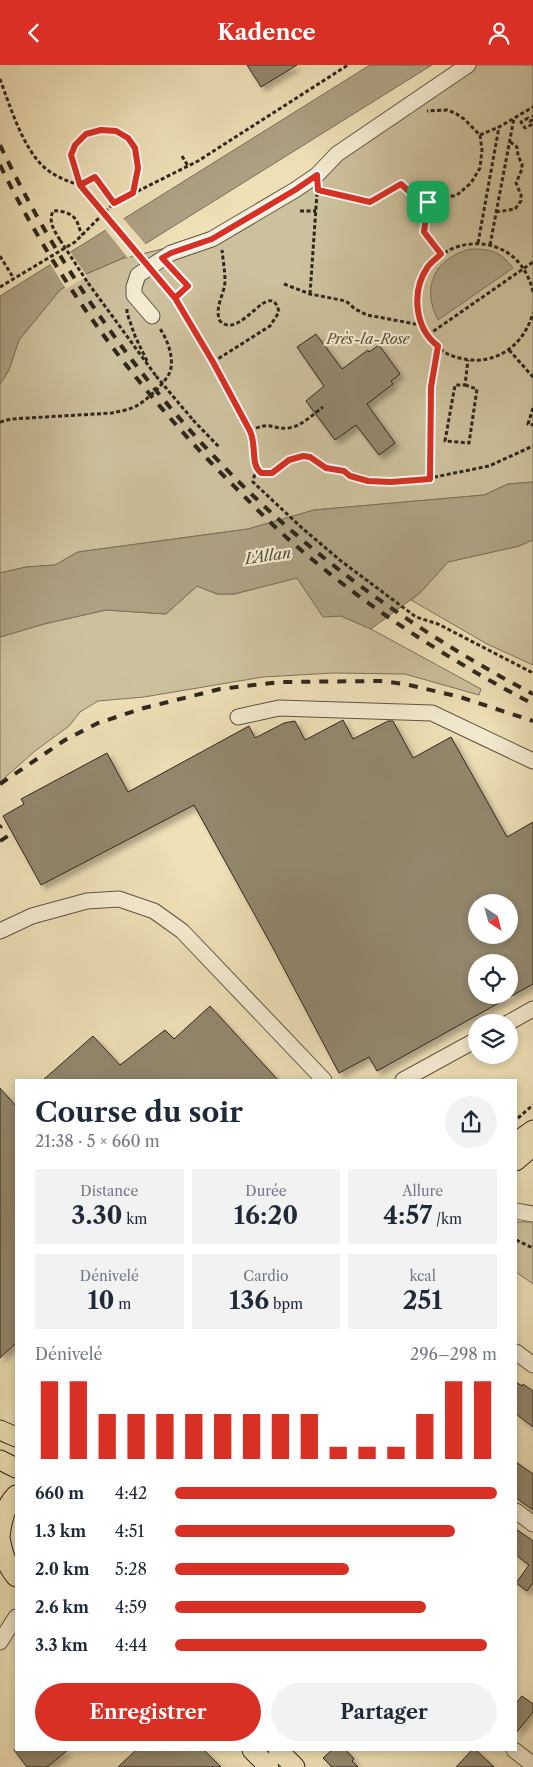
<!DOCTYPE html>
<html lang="fr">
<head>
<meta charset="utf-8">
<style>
  :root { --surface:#fff; --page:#f2f2f3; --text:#1f2937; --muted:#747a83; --accent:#d93025 }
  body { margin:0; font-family:"Libre Caslon Text",serif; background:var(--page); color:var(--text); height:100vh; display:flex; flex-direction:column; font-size:19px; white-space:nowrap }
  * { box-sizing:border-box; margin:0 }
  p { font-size:16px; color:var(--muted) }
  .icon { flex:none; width:28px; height:28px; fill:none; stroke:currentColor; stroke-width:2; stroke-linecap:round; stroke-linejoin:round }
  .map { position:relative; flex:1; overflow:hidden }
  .panel { position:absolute; left:15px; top:1014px; width:502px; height:672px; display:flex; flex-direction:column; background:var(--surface); border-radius:0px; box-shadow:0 2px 8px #0003 }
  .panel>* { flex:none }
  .needle { width:32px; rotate:144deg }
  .fabs { position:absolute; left:468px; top:829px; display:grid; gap:10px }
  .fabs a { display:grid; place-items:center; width:50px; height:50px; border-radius:50%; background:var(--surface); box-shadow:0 2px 8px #0003; font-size:25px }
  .pin { position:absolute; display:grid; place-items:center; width:42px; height:42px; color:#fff; margin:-21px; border-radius:10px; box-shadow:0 2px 8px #0006 }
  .round { display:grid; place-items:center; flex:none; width:52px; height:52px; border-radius:26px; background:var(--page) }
  .head { display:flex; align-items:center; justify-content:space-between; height:85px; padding:0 20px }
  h1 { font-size:28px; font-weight:700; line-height:38px }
  .figures { display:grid; grid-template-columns:repeat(3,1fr); gap:8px; height:85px; padding:5px 20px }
  .figures div { display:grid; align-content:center; border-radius:0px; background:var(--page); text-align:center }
  .figures b { font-size:25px; font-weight:700 }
  .figures small { font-size:14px; font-weight:400 }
  .figures p { font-size:14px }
  .chart { height:140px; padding:10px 20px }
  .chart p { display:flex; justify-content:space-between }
  .chart svg { width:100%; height:90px; margin-top:5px; stroke:var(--accent); stroke-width:6 }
  .cta { display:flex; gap:10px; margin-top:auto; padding:10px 20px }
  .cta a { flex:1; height:58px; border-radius:30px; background:var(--accent); color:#fff; font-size:20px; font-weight:700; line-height:58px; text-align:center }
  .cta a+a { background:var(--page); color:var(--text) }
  ul { padding:0 20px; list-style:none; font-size:16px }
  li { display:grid; grid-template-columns:80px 60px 1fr; align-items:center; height:38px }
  li i { height:12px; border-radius:6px; background:var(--accent) }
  header { display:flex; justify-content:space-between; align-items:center; height:65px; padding:0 20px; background:var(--accent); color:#fff; font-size:22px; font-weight:700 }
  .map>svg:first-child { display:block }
</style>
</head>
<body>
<header><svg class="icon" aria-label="back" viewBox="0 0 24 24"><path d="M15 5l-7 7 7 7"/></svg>Kadence<svg class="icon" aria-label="person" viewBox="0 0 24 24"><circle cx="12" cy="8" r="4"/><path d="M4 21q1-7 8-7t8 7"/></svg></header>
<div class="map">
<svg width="533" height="1702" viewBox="0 0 533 1702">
  <defs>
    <filter id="shadow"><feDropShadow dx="4.5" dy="4.5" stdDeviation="2.5" flood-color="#0004"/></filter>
  </defs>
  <rect width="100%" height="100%" fill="#eee0b7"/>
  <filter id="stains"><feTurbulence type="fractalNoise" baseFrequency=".004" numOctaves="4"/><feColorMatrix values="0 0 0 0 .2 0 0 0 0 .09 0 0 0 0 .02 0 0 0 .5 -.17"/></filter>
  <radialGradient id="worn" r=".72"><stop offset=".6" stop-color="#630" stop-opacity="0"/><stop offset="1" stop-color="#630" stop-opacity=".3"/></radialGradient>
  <path fill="#cdc19d" stroke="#7e745d" d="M468 0H533V417L508 419 484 430 314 445 248 464 78 487 55 500 26 502 0 508V319L9 305 19 275 60 225 79 212 121 194 219 170Z
    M533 475V600L487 579 411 535 420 528 448 497 519 481Z
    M297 513 323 551H341L371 564 481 624 479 630 405 609 333 608 263 612 144 632 98 636 80 647 69 661 35 686 0 717V572L44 559 106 545 166 549 197 521 217 529H234Z
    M516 1157H533V1219L516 1207Z"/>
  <path fill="#ada183" stroke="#7a705a" d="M370 0H432L121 194 79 212 60 225 19 275 9 305 0 319V231Z
    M470 184C491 184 500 186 513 203L438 255C421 222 434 194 470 184Z
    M533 417V475L519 481 448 497 420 528 371 564 341 551 323 552 297 513 234 529H217L197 521 166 549 106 545 44 559 0 572V508L26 502 55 500 78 487 248 464 314 445 484 430 508 419Z"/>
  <path fill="#eee0b7" d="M122 152 147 181 128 193 104 163Z
    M69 185 87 211 66 224 49 197Z"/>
  <path fill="#92876d" stroke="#2e271d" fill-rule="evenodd" filter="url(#shadow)" d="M247 0H297L261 22Z
    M316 269 342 304 368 285 369 287 379 280 400 309 391 316 393 319 367 339 395 378 379 390 356 360 335 375 306 336 324 321 297 282Z
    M343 655 353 674 388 656H393L413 693 451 672 507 772 533 757V919L377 1006 369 992 339 1008 273 883 194 740 41 820 3 751 24 739 21 734 107 688 128 727 249 661 255 673 284 658 295 656 305 675ZM476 838H509V870H476ZM476 898H509V930H476Z
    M210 941 278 1015H43L93 971 120 1000 165 965 174 974Z
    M0 1023 16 1041V1278L0 1293Z
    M516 1317 522 1321 523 1319 533 1326V1362L516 1349Z
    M516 1397 533 1409V1445L516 1433Z
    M516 1464 533 1476V1518L527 1526 516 1518 529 1500 516 1490Z
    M522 1631 533 1639V1647L516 1668V1638Z
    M14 1685H68L47 1702H27Z
    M136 1685H204L221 1702H118Z
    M332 1685H346L354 1694 352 1696 358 1702H332L323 1693Z
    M472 1685H476L494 1702H456Z"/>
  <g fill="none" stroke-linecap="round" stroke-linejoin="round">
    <g stroke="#5e5544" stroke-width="17">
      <path id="minor" d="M152 251 134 230V222L138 210 171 188 212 174 295 125 317 110 337 89 468 0
        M238 652 279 643 432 648 533 696
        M0 866 32 851 87 836 119 834 154 846 182 866 324 1015
        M508 958 533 944
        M403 1015 476 975
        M516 1146 533 1149
        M516 1287 533 1300
        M516 1446 533 1459
        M0 1577 16 1552
        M514 1685 528 1696"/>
    </g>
    <g stroke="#2e271d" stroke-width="21">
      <path id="major" d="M516 1077 533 1065
        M516 1096 533 1081
        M0 1365 16 1372
        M0 1395 16 1403
        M0 1471C2 1456 5 1441 16 1430
        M0 1473C3 1488 6 1500 16 1512
        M252 1685 269 1702
        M278 1685 295 1702"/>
    </g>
    <path stroke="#2e271d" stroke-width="3" stroke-dasharray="4 2.5" stroke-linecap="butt" d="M0 14C10 41 23 84 45 103 56 112 67 116 80 120
      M533 50V52
      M533 55 530 56 528 53 521 57 525 63 533 59
      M480 70 499 62 533 42
      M182 91 188 101
      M80 120 95 111 114 138
      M321 125 370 137 401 119 417 134 428 137 457 130 471 118 480 103 482 85 480 70 464 54 455 48 447 45 427 46
      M94 137C85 126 69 104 71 89 77 60 122 57 135 82 142 96 135 114 133 128
      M428 137 424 167 441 189
      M300 146H316
      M496 147 515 144 521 136V130L516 118 522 104V99L518 91 517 82 509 76
      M60 175C54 165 48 157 53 146 60 145 72 148 76 155 79 160 79 165 83 170
      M478 178 499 62
      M490 180 514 53
      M0 191 14 214
      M172 204 188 221 175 233 213 297 250 366C257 380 250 398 261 408 278 411 283 393 299 391 311 389 314 398 324 402 331 405 339 405 347 407L350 411 368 416 391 417 430 413 489 401 533 381
      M88 218 156 311
      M284 219 310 229 346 236 355 244 367 250 421 260
      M0 222 75 177 114 138 198 96 348 0
      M533 227C515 147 401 174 419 253 423 268 436 284 450 290 488 305 522 286 533 248
      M310 229 317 128
      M127 244V248L135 271 147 296
      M428 270 533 197
      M509 285 533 312
      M213 297 270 261 279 247C270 210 241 277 220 256 214 243 224 230 225 217 225 206 223 195 222 185
      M465 320 477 324 469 378 445 376 455 320H465L468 295
      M533 343 528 359 533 360
      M193 355 220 383
      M0 357 11 354 112 348C120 346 130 345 138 340 148 334 170 314 171 303 173 289 167 274 159 262
      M250 366C271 355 271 365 289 363 302 361 313 349 323 342
      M256 403 253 417 302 463 341 496 416 552 438 559 533 608
      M430 413 431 322 438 281
      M518 1053 533 1040
      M516 1175 533 1183"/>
    <use href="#minor" stroke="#f4ebd0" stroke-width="15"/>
    <use href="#major" stroke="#eee0b7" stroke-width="19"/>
    <path stroke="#2e271d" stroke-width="4" stroke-dasharray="9 9" stroke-linecap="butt" d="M0 80C65 217 163 350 276 452 351 520 443 582 533 629
      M0 100C60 223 144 333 242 429 264 452 288 475 313 495 380 551 455 598 533 639
      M0 719 65 675 98 658 144 643 220 624 280 617 380 616 405 619 460 632 533 656
      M0 762 2 761
      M0 776 11 769"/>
    <path stroke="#2e271d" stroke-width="3" stroke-dasharray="4 2.5" stroke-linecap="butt" d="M94 137 175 233
      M60 175 88 218
      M156 311 193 355"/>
  </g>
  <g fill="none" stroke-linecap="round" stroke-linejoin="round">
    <g stroke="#fff" stroke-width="10">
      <path id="route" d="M428 137 417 134 401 119 370 137 318 125 317 110 295 125 212 174 171 188 162 193 188 221 175 233 80 120 95 112 114 138 133 128 138 103 135 83 128 73 116 66 101 65 86 69 75 80 71 90 80 120 175 233 213 297 250 366C257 381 250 399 261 408H272L289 395 303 391 310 392 326 403 344 406 350 411 368 416 391 417 430 414 431 322 438 281C415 264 411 227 427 203 430 198 436 194 441 189L424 167 428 137"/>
    </g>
    <use href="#route" stroke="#d93025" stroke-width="6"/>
  </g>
  <g text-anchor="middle" stroke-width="4.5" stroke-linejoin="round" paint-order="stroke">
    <g font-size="14" font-style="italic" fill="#564e3d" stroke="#f4ebd0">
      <text x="368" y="279">Près-la-Rose</text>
    </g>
    <g font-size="15" font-style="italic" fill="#544c3c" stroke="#f4ebd0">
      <text transform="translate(268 491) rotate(-8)" y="5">L'Allan</text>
    </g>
  </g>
  <rect width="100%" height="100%" filter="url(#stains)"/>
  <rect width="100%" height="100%" fill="url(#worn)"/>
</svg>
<div class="fabs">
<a><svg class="needle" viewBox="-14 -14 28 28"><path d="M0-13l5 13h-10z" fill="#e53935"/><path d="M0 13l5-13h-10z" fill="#747a83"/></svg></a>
<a><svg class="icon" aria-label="locate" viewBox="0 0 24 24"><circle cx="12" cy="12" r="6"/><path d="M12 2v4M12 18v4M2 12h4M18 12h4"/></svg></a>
<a><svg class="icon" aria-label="layers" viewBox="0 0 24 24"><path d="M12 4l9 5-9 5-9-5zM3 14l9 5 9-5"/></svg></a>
</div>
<div class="pin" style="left:428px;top:137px;background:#1e9e55"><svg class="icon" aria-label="arrive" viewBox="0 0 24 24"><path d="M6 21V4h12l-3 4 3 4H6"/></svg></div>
<section class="panel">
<div class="head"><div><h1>Course du soir</h1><p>21:38 · 5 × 660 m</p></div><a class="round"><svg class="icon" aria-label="share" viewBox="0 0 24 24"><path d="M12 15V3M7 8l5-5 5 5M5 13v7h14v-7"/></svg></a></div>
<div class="figures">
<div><p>Distance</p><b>3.30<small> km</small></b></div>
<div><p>Durée</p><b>16:20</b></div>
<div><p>Allure</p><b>4:57<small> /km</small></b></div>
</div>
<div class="figures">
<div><p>Dénivelé</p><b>10<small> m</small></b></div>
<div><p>Cardio</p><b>136<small> bpm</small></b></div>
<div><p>kcal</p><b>251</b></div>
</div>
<div class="chart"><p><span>Dénivelé</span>296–298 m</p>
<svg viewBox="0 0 160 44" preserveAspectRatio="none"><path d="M5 44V6M15 44V6M25 44V22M35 44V22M45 44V22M55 44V22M65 44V22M75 44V22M85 44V22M95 44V22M105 44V38M115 44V38M125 44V38M135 44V22M145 44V6M155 44V6"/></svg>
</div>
<ul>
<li><b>660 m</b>4:42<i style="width:100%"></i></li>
<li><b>1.3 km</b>4:51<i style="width:87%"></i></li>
<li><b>2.0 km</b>5:28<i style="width:54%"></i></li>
<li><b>2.6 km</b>4:59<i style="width:78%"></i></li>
<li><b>3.3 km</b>4:44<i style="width:97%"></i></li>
</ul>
<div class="cta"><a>Enregistrer</a><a>Partager</a></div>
</section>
</div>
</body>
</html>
